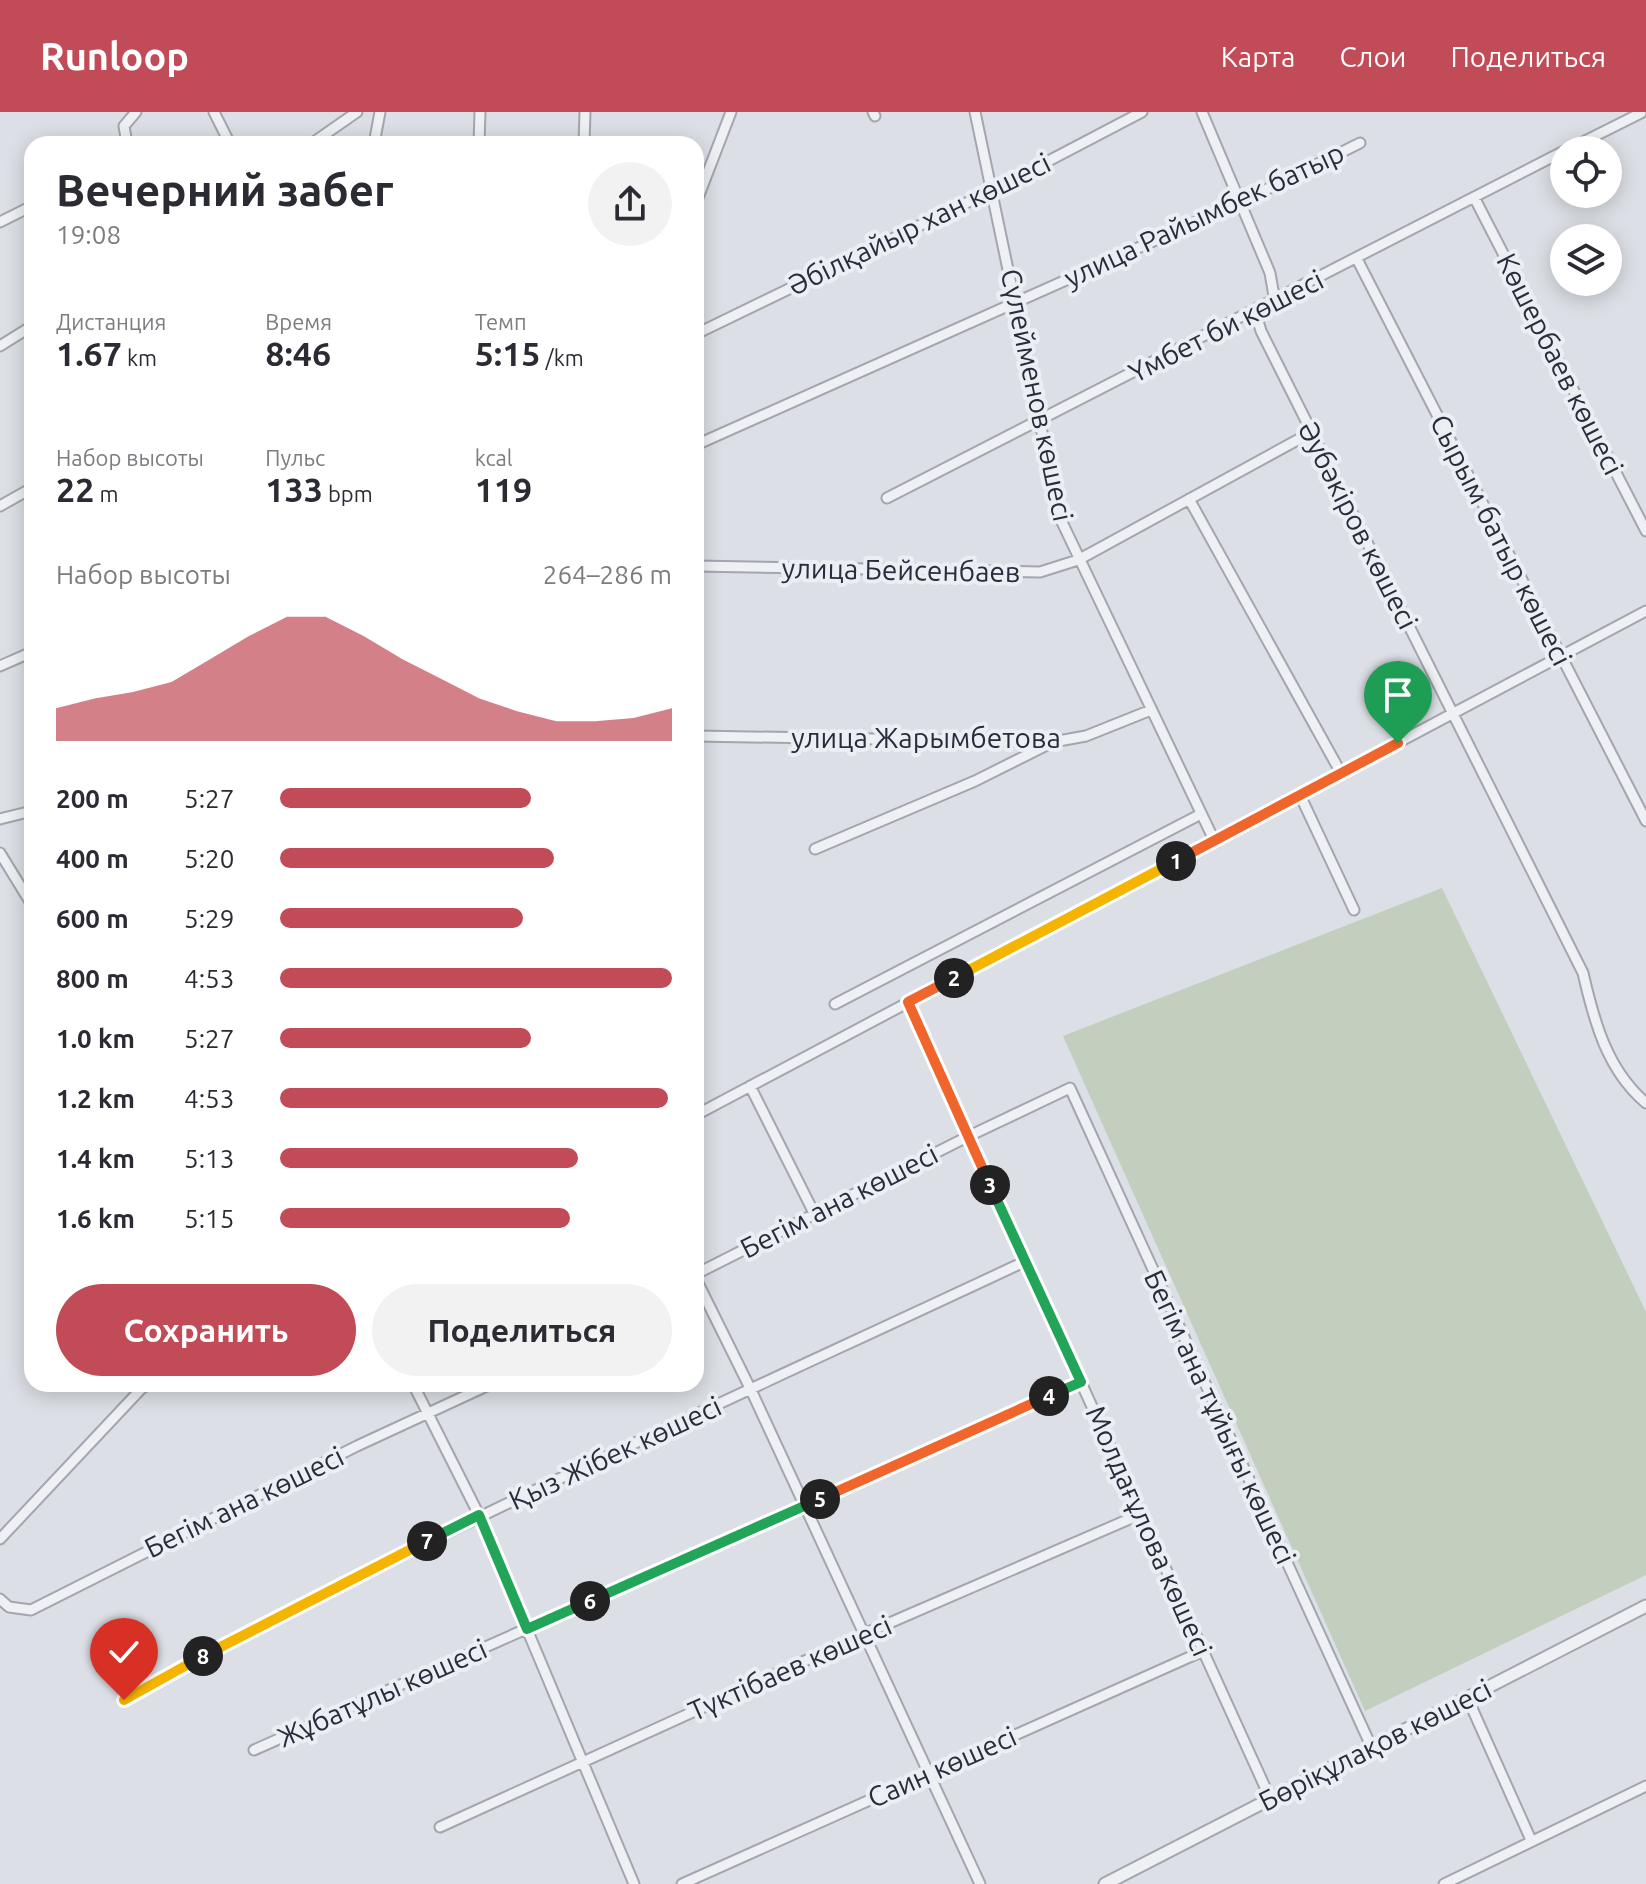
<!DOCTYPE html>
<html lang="ru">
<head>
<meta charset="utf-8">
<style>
  :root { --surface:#fff; --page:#f2f2f3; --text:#2b2b33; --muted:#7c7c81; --accent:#c14b57 }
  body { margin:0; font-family:Ubuntu,sans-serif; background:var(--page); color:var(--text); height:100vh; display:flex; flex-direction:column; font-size:30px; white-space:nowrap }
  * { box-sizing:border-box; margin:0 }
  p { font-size:26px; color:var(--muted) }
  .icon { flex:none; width:44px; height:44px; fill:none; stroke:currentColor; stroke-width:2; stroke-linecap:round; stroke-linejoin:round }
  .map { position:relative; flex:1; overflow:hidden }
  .details { position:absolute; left:24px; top:24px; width:680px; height:1256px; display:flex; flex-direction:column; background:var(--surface); border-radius:24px; box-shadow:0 4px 20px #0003 }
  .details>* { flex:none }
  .controls { position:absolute; left:1550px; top:24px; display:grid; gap:16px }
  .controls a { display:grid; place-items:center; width:72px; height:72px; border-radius:50%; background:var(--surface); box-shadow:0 4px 20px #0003; font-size:40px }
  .pin { position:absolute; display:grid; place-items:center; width:68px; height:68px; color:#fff; margin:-82px -34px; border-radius:50% 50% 50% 0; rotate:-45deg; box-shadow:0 0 8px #0007 }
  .pin .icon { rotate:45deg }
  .km { position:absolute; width:40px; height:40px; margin:-20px; border-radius:50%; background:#222; color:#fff; font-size:22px; line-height:40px; text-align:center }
  .round { display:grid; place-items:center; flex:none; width:84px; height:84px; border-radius:42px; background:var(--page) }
  .head { display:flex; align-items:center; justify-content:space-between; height:136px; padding:0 32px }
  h1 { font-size:44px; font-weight:700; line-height:60px }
  .stats { display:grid; grid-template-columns:repeat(3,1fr); gap:12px; height:136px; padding:8px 32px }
  .stats div { display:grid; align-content:center }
  .stats b { font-size:34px; font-weight:700 }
  .stats small { font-size:22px; font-weight:400 }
  .stats p { font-size:22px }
  .chart { height:224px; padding:16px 32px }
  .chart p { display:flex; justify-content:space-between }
  .chart svg { width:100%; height:144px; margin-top:8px; fill:var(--accent); opacity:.7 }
  .action { display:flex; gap:16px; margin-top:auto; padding:16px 32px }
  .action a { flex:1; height:92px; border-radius:48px; background:var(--accent); color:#fff; font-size:32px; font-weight:700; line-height:92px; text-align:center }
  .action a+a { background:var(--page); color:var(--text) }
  ul { padding:0 32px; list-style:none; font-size:26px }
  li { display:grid; grid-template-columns:128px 96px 1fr; align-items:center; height:60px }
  li i { height:20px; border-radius:10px; background:var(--accent) }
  header { display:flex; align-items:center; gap:48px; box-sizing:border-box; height:112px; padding:0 40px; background:var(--accent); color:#fff }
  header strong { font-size:38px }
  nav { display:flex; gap:44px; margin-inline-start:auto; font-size:28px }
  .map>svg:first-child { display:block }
</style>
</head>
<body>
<header>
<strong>Runloop</strong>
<nav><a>Карта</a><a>Слои</a><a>Поделиться</a></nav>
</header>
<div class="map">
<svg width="1646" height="1772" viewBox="0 0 1646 1772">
  <rect width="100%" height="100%" fill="#dcdfe5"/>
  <path fill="#c2cebe" d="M1442 776 1646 1200V1463L1365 1599 1063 924Z"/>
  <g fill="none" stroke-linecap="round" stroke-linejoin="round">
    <g stroke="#a2a6ae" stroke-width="13">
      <path id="minor" d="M214 0 230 32
        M873 0 875 4
        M975 0 1060 406 1214 728
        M1202 0 1270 161 1275 190 1258 209 1261 219 1583 861C1594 909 1607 958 1646 991
        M127 32 124 14 136 0
        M311 32 357 0
        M374 32 380 0
        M479 32 480 0
        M584 32 585 0
        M1567 38 1641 1
        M1474 85 1646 419
        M696 91 731 0
        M0 110 32 94
        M1357 147 1646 709
        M696 222 993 78 1142 0
        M0 234 32 214
        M696 333 1241 90 1360 31
        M887 386 1564 39
        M1189 387 1341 661
        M0 394 32 376
        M696 454 1040 460 1078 448 1312 320
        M0 554 32 540
        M696 624 1053 630 1086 624 1151 598
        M1300 683 1354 798
        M0 707 32 699
        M815 737 975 669 1049 632
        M0 741 32 793
        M908 890 1270 1686
        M835 892 1201 702
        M750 974 814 1101
        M696 1003 1646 499
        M696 1162 967 1025 1070 976 1371 1634
        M696 1167 751 1278 980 1772
        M413 1272 479 1403 634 1772
        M0 1427 142 1276 150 1272
        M0 1487 9 1495 31 1498 357 1334 491 1272
        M1467 1585 1531 1728
        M124 1588C417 1426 723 1291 1026 1149
        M254 1638 1081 1270
        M440 1715 864 1522 1141 1402
        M682 1772 1203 1539
        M1444 1772 1646 1674"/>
    </g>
    <g stroke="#a2a6ae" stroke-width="15">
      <path id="tertiary" d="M1105 1772 1646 1494"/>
    </g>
    <use href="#minor" stroke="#eef0f4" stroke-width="9"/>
    <use href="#tertiary" stroke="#eef0f4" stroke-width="11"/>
  </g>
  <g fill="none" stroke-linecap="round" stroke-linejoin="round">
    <g stroke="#fff" stroke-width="16">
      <path id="split-1" d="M1176 749 1398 631"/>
    </g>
    <g stroke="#fff" stroke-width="16">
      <path id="split-2" d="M954 866 1176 749"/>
    </g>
    <g stroke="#fff" stroke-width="16">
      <path id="split-3" d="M954 866 908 890 990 1073"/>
    </g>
    <g stroke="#fff" stroke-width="16">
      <path id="split-4" d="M990 1073 1081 1270 1049 1284"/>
    </g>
    <g stroke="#fff" stroke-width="16">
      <path id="split-5" d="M820 1387 1049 1284"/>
    </g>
    <g stroke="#fff" stroke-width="16">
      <path id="split-6" d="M590 1489 820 1387"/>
    </g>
    <g stroke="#fff" stroke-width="16">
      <path id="split-7" d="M427 1429 479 1403 527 1517 590 1489"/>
    </g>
    <g stroke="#fff" stroke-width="16">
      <path id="split-8" d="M203 1544 427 1429"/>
    </g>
    <g stroke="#fff" stroke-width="16">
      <path id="split-9" d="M124 1588 203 1544"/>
    </g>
    <use href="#split-1" stroke="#f0652b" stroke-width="10"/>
    <use href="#split-2" stroke="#f5b400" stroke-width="10"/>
    <use href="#split-3" stroke="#f0652b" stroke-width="10"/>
    <use href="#split-4" stroke="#22a559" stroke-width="10"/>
    <use href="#split-5" stroke="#f0652b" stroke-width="10"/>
    <use href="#split-6" stroke="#22a559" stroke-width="10"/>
    <use href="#split-7" stroke="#22a559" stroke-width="10"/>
    <use href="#split-8" stroke="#f5b400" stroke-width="10"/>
    <use href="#split-9" stroke="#f5b400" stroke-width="10"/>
  </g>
  <g text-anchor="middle" stroke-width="8" stroke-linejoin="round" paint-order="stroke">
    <g font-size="28" fill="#272d3a" stroke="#ebeef3">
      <text transform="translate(1204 103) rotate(-25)" y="10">улица Райымбек батыр</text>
      <text transform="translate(919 112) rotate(-26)" y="10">Әбілқайыр хан көшесі</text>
      <text transform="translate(1226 214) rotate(-27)" y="10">Үмбет би көшесі</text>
      <text transform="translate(1560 252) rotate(63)" y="10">Көшербаев көшесі</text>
      <text transform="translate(1037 283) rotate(78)" y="10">Сүлейменов көшесі</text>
      <text transform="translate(1358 413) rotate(63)" y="10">Әубәкіров көшесі</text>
      <text transform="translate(1501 428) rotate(63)" y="10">Сырым батыр көшесі</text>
      <text transform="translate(901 458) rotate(1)" y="10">улица Бейсенбаев</text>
      <text x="926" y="636">улица Жарымбетова</text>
      <text transform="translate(839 1089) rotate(-27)" y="10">Бегім ана көшесі</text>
      <text transform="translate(1220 1305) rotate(65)" y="10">Бегім ана тұйығы көшесі</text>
      <text transform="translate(615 1341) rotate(-25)" y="10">Қыз Жібек көшесі</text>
      <text transform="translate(244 1390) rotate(-26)" y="10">Бегім ана көшесі</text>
      <text transform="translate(1149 1419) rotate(66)" y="10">Молдағұлова көшесі</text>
      <text transform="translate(790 1556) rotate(-24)" y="10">Түктібаев көшесі</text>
      <text transform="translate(382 1581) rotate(-24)" y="10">Жұбатұлы көшесі</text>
      <text transform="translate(1375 1633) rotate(-27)" y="10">Бөріқұлақов көшесі</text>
      <text transform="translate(942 1655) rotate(-24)" y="10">Саин көшесі</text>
    </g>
  </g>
</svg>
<div class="controls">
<a><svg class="icon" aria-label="locate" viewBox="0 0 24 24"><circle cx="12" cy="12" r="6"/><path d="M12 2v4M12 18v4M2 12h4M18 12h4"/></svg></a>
<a><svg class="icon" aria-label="layers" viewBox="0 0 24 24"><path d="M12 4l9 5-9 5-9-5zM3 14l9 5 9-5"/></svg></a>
</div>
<div class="pin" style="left:1398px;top:631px;background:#1e9e55"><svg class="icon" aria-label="arrive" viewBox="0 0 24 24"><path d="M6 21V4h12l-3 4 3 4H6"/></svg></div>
<div class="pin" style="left:124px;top:1588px;background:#d93025"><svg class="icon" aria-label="check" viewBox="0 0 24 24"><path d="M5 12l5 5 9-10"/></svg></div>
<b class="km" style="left:1176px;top:749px">1</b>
<b class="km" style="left:954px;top:866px">2</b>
<b class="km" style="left:990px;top:1073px">3</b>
<b class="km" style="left:1049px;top:1284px">4</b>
<b class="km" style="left:820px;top:1387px">5</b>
<b class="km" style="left:590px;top:1489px">6</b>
<b class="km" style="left:427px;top:1429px">7</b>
<b class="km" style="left:203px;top:1544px">8</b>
<section class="details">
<div class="head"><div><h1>Вечерний забег</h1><p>19:08</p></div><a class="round"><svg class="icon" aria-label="share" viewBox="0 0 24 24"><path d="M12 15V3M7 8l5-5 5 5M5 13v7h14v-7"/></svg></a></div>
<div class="stats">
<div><p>Дистанция</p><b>1.67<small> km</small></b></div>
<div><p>Время</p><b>8:46</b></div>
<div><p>Темп</p><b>5:15<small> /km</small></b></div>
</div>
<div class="stats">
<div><p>Набор высоты</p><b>22<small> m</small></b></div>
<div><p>Пульс</p><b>133<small> bpm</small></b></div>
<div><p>kcal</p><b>119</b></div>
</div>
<div class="chart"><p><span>Набор высоты</span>264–286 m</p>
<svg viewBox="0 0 160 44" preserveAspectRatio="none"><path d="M0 44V34L10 31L20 29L30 26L40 19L50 12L60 6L70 6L80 12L90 19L100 25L110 31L120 35L130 38L140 38L150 37L160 34V44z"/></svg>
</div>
<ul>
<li><b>200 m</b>5:27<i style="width:64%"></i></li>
<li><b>400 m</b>5:20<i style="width:70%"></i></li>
<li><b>600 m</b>5:29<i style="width:62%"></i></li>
<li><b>800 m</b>4:53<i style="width:100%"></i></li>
<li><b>1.0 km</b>5:27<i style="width:64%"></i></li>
<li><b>1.2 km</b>4:53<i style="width:99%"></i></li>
<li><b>1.4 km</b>5:13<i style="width:76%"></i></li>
<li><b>1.6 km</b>5:15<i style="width:74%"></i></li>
</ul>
<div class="action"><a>Сохранить</a><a>Поделиться</a></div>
</section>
</div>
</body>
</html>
